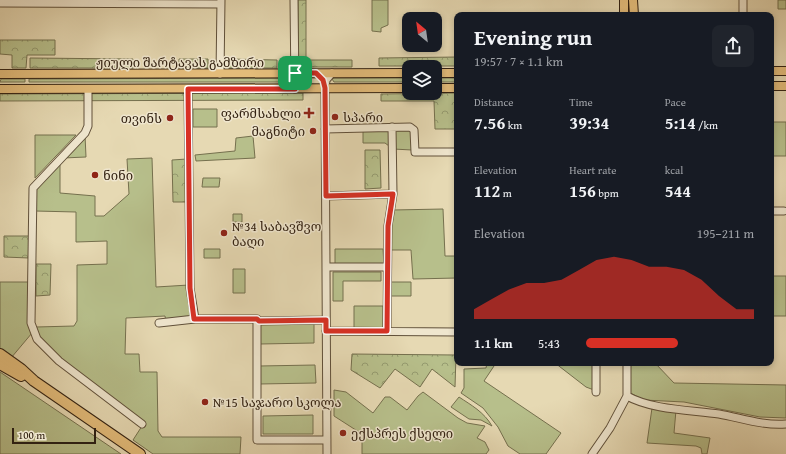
<!DOCTYPE html>
<html lang="en">
<head>
<meta charset="utf-8">
<style>
  :root { --surface:#171b24; --page:#20242c; --text:#f1f3f6; --muted:#9ea1a6; --accent:#d93025 }
  body { margin:0; font-family:"Gentium Book Plus","Noto Serif Georgian",serif; background:var(--page); color:var(--text); height:100vh; display:flex; flex-direction:column; font-size:15px; white-space:nowrap }
  * { box-sizing:border-box; margin:0 }
  p { font-size:13px; color:var(--muted) }
  .icon { flex:none; width:22px; height:22px; fill:none; stroke:currentColor; stroke-width:2; stroke-linecap:round; stroke-linejoin:round }
  .map { position:relative; flex:1; overflow:hidden }
  .panel { position:absolute; left:454px; top:12px; width:320px; height:354px; display:flex; flex-direction:column; background:var(--surface); border-radius:8px; box-shadow:0 2px 6px #0003 }
  .panel>* { flex:none }
  .needle { width:26px; rotate:331deg }
  .fabs { position:absolute; left:402px; top:12px; display:grid; gap:8px }
  .fabs a { display:grid; place-items:center; width:40px; height:40px; border-radius:8px; background:var(--surface); box-shadow:0 2px 6px #0003; font-size:20px }
  .scale { position:absolute; left:12px; bottom:10px; width:84px; box-sizing:border-box; padding-left:4px; border:2px solid #332212; border-top:0; font-size:11px; line-height:14px; white-space:nowrap; color:#332212; -webkit-text-stroke:3px #efe6ce; paint-order:stroke }
  .pin { position:absolute; display:grid; place-items:center; width:34px; height:34px; color:#fff; margin:-17px; border-radius:8px; box-shadow:0 2px 6px #0006 }
  .round { display:grid; place-items:center; flex:none; width:42px; height:42px; border-radius:8px; background:var(--page) }
  .headline { display:flex; align-items:center; justify-content:space-between; height:68px; padding:0 20px }
  h1 { font-size:22px; font-weight:700; line-height:30px }
  .metrics { display:grid; grid-template-columns:repeat(3,1fr); gap:6px; height:68px; padding:4px 20px }
  .metrics div { display:grid; align-content:center }
  .metrics b { font-size:17px; font-weight:700 }
  .metrics small { font-size:11px; font-weight:400 }
  .metrics p { font-size:11px }
  .chart { height:112px; padding:8px 20px }
  .chart p { display:flex; justify-content:space-between }
  .chart svg { width:100%; height:72px; margin-top:4px; fill:var(--accent); opacity:.7 }
  ul { padding:0 20px; list-style:none; font-size:13px }
  li { display:grid; grid-template-columns:64px 48px 1fr; align-items:center; height:30px }
  li i { height:10px; border-radius:5px; background:var(--accent) }
  .map>svg:first-child { display:block }
</style>
</head>
<body>
<div class="map">
<svg width="786" height="454" viewBox="0 0 786 454">
  <defs>
    <pattern id="forest-crowns" width="20" height="18" patternUnits="userSpaceOnUse"><rect width="20" height="18" fill="#b7bf8b"/><path d="M2 6a3 3 0 1 1 6 0M12 15a3 3 0 1 1 6 0" fill="none" stroke="#959b70"/></pattern>
  </defs>
  <rect width="100%" height="100%" fill="#e6d9b3"/>
  <filter id="stains"><feTurbulence type="fractalNoise" baseFrequency=".005" numOctaves="4"/><feColorMatrix values="0 0 0 0 .2 0 0 0 0 .09 0 0 0 0 .02 0 0 0 .5 -.17"/></filter>
  <radialGradient id="worn" r=".72"><stop offset=".6" stop-color="#630" stop-opacity="0"/><stop offset="1" stop-color="#630" stop-opacity=".3"/></radialGradient>
  <path fill="#b7bf8b" stroke="#75704e" d="M372 0H388V25L381 28V32L372 31Z
    M778 0H786V9H778Z
    M286 78 288 80 286 82H29V79Z
    M334 78H409V82H334L332 79Z
    M435 78H457V82H435Z
    M25 79V82H0L1 79Z
    M193 109H217V127H193Z
    M771 122H786V156H771Z
    M408 128 411 131 412 150 393 149 385 143H363V129Z
    M35 135H76L35 178Z
    M85 135 86 157 63 158Z
    M253 136 255 158 196 161 195 155 235 151 236 138Z
    M152 158 156 287 189 285 190 321 166 322 165 316 126 318 125 354H139L140 372H157L158 431 162 437H241L240 454H153L133 440 142 426 58 363 32 333 11 358 0 349V282H31L32 332 36 327 74 326 77 321V265L107 264V241L76 242V212L35 211 36 187 60 164V193L95 196V216H104L129 194 127 159Z
    M203 178H220L219 187H202Z
    M443 209 445 256H457V278L413 279 411 250H390L389 226 393 210Z
    M233 214H242V222H233Z
    M204 249H220V258H204Z
    M335 249H383L384 265 335 266Z
    M233 269H245V293H233Z
    M333 272H381V281H343V301H333Z
    M771 276H786V316H771Z
    M389 282H411V296H389Z
    M354 306H383V329H354Z
    M260 322H314V343L260 344Z
    M487 363H496L484 381 561 433 546 454H520L508 446 498 427 483 408 461 393 464 388V369L486 368Z
    M555 363H594V390L586 387Z
    M630 363H655L674 383 786 385V418L760 417 684 402 644 400 630 393Z
    M315 365 316 383 259 384V366Z
    M0 372 121 454H0Z
    M334 390 346 392 373 413 385 397H390L407 410 418 396 423 392 458 418 467 423 485 426 477 438 485 442 489 450 486 454H362V434L334 416Z
    M459 397C471 405 484 412 492 426L481 420 469 419 451 407Z
    M652 408 676 410 674 433 710 438 707 454H702L701 448 696 446 647 443Z
    M313 415V434H263V416Z"/>
  <path fill="url(#forest-crowns)" stroke="#75704e" d="M298 0H306V60H352V67H303V64H298Z
    M0 40H55V55H27L26 68H12V55L0 54Z
    M457 57V66H379V58Z
    M30 58 133 59V68H30Z
    M179 59H208V68H179Z
    M229 59 277 60V68H229Z
    M303 93V100L0 101V94Z
    M457 93V129H435L434 101H381V94Z
    M365 150H380L381 188 365 189Z
    M187 159 188 202H173L172 160Z
    M4 236H29V258L4 257Z
    M36 264H51L50 295 36 296Z
    M352 354 456 355 455 387 432 369 420 387 395 369 380 388 351 370Z"/>
  <g fill="none" stroke-linecap="round" stroke-linejoin="round">
    <g stroke="#60503a" stroke-width="9">
      <path id="minor" d="M294 0 295 89
        M0 3 221 4
        M743 15V0
        M220 74 221 0
        M88 89V126L85 133 33 188 31 323 37 339 59 361 142 424
        M188 89 190 288 195 319
        M325 129 410 127 414 130 415 152H457
        M326 196 393 194
        M771 211H784
        M326 267H387
        M257 319V440H327
        M159 323 195 319H257L259 321 326 320
        M326 331 457 332
        M387 331 388 226 393 194 392 127
        M596 392V363
        M627 396C652 410 691 410 719 414 741 418 764 426 786 424
        M327 454 325 89 326 80 332 73
        M592 454 610 428 627 396V363"/>
    </g>
    <g stroke="#332212" stroke-width="10">
      <path id="major" d="M633 0 634 15
        M624 15V0
        M771 71H786
        M435 73H457
        M0 74 409 73
        M771 86H786
        M435 88H457
        M0 89 409 88"/>
    </g>
    <g stroke="#332212" stroke-width="12">
      <path id="highway" d="M0 354 21 369 34 381 140 454
        M0 364 21 376"/>
    </g>
    <use href="#minor" stroke="#efe6ce" stroke-width="7"/>
    <use href="#major" stroke="#e3bc7a" stroke-width="8"/>
    <use href="#highway" stroke="#e3bc7a" stroke-width="10"/>
  </g>
  <g fill="none" stroke-linecap="round" stroke-linejoin="round">
    <g stroke="#fff" stroke-width="8">
      <path id="route" d="M295 73H316L323 80 325 88 326 196 393 194 388 226 387 331H326V320L259 321 257 319H194L190 288 188 89H295Z"/>
    </g>
    <use href="#route" stroke="#d93025" stroke-width="5"/>
  </g>
  <g fill="#8f2418" stroke="#efe6ce" stroke-width="1.5">
    <path d="M307 107h4v4h4v4h-4v4h-4v-4h-4v-4h4z"/>
    <circle cx="335" cy="117" r="4"/>
    <circle cx="170" cy="118" r="4"/>
    <circle cx="313" cy="131" r="4"/>
    <circle cx="95" cy="175" r="4"/>
    <circle cx="224" cy="233" r="4"/>
    <circle cx="205" cy="402" r="4"/>
    <circle cx="343" cy="433" r="4"/>
  </g>
  <g text-anchor="middle" stroke-width="3" stroke-linejoin="round" paint-order="stroke">
    <g font-size="13" fill="#332212" stroke="#efe6ce">
      <text x="180" y="67">ჟიული შარტავას გამზირი</text>
    </g>
    <g font-size="13" fill="#332212" stroke="#efe6ce" text-anchor="start">
      <text x="301" y="118" text-anchor="end">ფარმსახლი</text>
      <text x="343" y="122">სპარი</text>
      <text x="162" y="123" text-anchor="end">თვინს</text>
      <text x="305" y="136" text-anchor="end">მაგნიტი</text>
      <text x="103" y="180">ნინი</text>
      <text x="232" y="231">№34 საბავშვო<tspan x="232" dy="15">ბაღი</tspan></text>
      <text x="213" y="407">№15 საჯარო სკოლა</text>
      <text x="351" y="438">ექსპრეს ქსელი</text>
    </g>
  </g>
  <rect width="100%" height="100%" filter="url(#stains)"/>
  <rect width="100%" height="100%" fill="url(#worn)"/>
</svg>
<div class="fabs">
<a><svg class="needle" viewBox="-14 -14 28 28"><path d="M0-13l5 13h-10z" fill="#e53935"/><path d="M0 13l5-13h-10z" fill="#9ea1a6"/></svg></a>
<a><svg class="icon" aria-label="layers" viewBox="0 0 24 24"><path d="M12 4l9 5-9 5-9-5zM3 14l9 5 9-5"/></svg></a>
</div>
<div class="scale">100 m</div>
<div class="pin" style="left:295px;top:73px;background:#1e9e55"><svg class="icon" aria-label="arrive" viewBox="0 0 24 24"><path d="M6 21V4h12l-3 4 3 4H6"/></svg></div>
<section class="panel">
<div class="headline"><div><h1>Evening run</h1><p>19:57 · 7 × 1.1 km</p></div><a class="round"><svg class="icon" aria-label="share" viewBox="0 0 24 24"><path d="M12 15V3M7 8l5-5 5 5M5 13v7h14v-7"/></svg></a></div>
<div class="metrics">
<div><p>Distance</p><b>7.56<small> km</small></b></div>
<div><p>Time</p><b>39:34</b></div>
<div><p>Pace</p><b>5:14<small> /km</small></b></div>
</div>
<div class="metrics">
<div><p>Elevation</p><b>112<small> m</small></b></div>
<div><p>Heart rate</p><b>156<small> bpm</small></b></div>
<div><p>kcal</p><b>544</b></div>
</div>
<div class="chart"><p><span>Elevation</span>195–211 m</p>
<svg viewBox="0 0 160 44" preserveAspectRatio="none"><path d="M0 44V38L10 32L20 26L30 22L40 22L50 20L60 14L70 8L80 6L90 8L100 12L110 12L120 14L130 20L140 30L150 38L160 38V44z"/></svg>
</div>
<ul>
<li><b>1.1 km</b>5:43<i style="width:55%"></i></li>
</ul>
</section>
</div>
</body>
</html>
